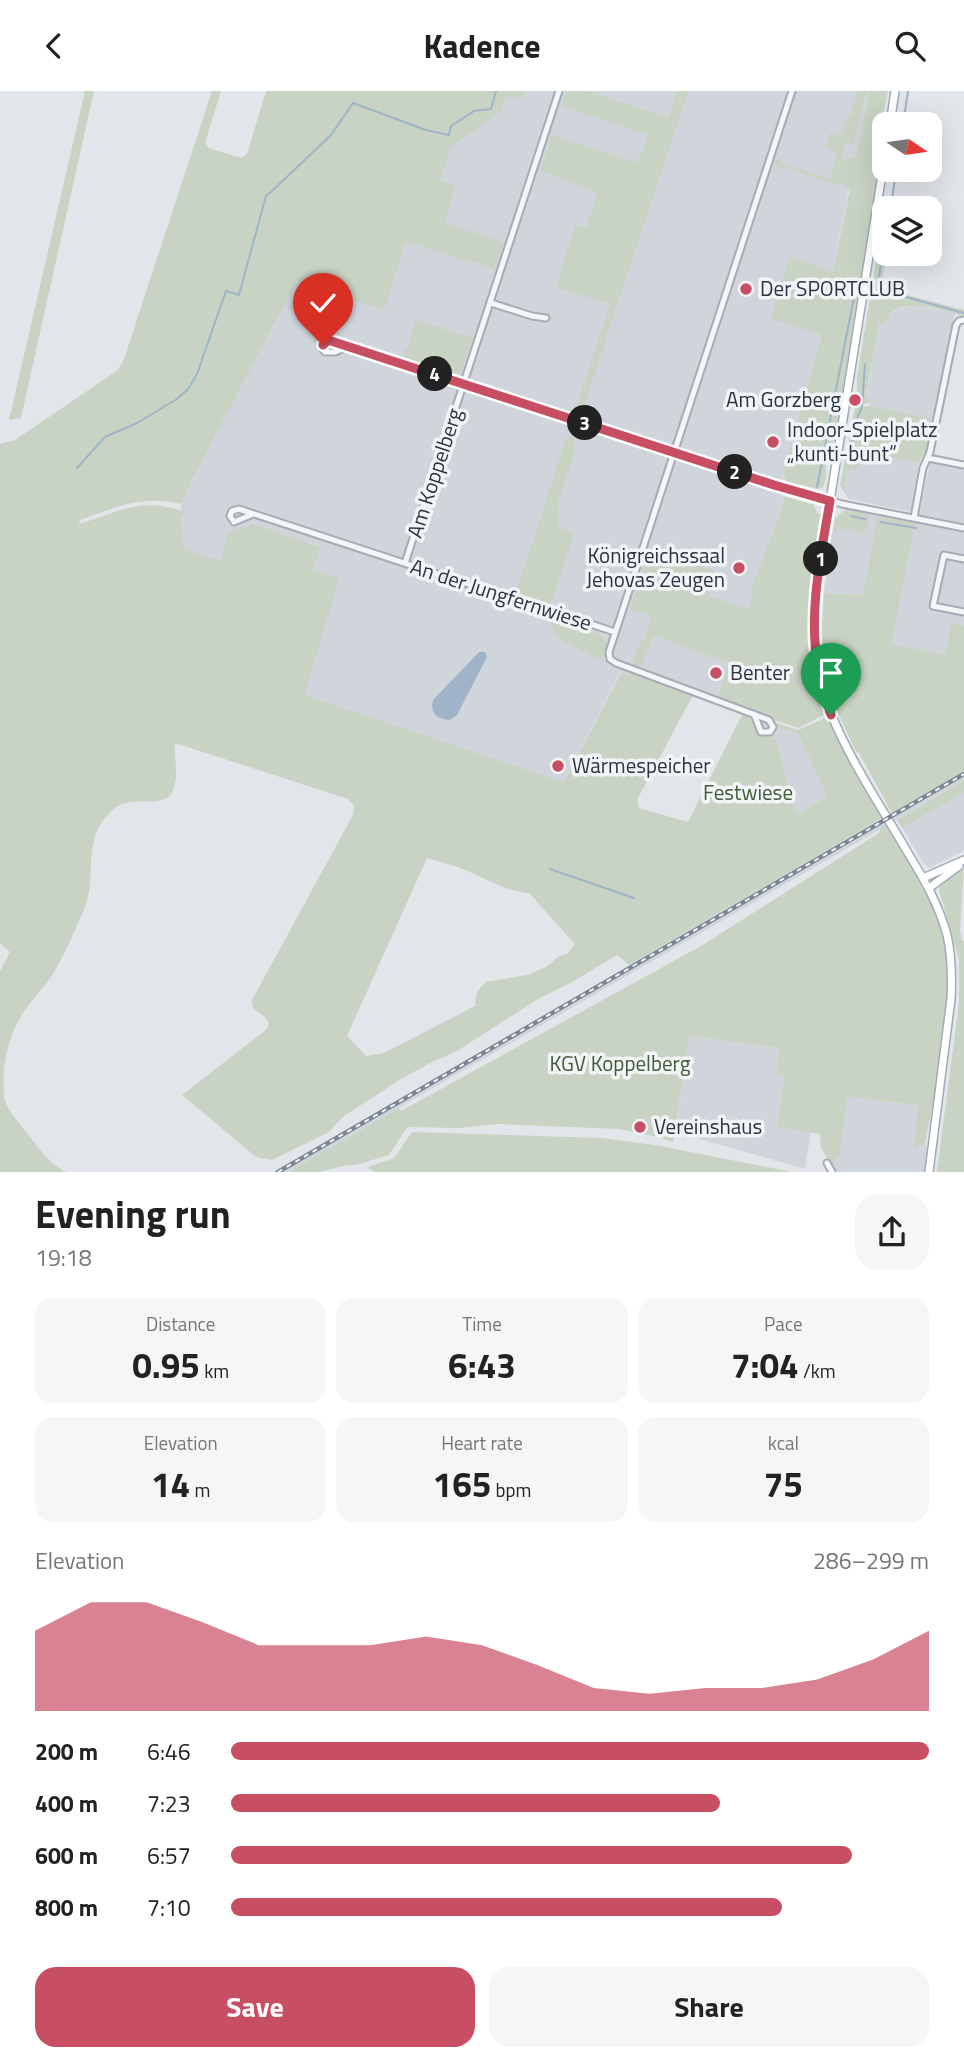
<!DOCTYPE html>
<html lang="en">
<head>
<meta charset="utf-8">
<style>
  :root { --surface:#fff; --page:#f6f6f6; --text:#222; --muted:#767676; --accent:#c84e64 }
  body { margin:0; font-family:"Titillium Web",sans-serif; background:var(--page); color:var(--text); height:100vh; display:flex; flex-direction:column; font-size:26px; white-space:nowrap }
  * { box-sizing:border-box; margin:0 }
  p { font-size:23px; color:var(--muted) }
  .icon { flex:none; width:38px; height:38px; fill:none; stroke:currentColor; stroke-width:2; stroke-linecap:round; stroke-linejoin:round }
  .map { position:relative; height:1081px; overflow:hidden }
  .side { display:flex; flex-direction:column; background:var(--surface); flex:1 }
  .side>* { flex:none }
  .needle { width:46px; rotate:103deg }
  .controls { position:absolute; left:872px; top:21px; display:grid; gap:14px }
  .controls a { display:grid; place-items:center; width:70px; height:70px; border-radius:14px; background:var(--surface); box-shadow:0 7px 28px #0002; font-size:35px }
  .pin { position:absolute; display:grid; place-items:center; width:60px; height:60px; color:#fff; margin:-72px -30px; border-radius:50% 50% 50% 0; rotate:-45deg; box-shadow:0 0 7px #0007 }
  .pin .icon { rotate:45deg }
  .km { position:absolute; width:35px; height:35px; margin:-18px; border-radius:50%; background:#222; color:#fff; font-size:19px; line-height:35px; text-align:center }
  .round { display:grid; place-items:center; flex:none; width:74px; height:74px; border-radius:21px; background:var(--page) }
  .head { display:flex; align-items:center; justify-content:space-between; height:119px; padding:0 35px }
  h1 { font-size:38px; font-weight:700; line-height:52px }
  .figures { display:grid; grid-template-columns:repeat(3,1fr); gap:10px; height:119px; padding:7px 35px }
  .figures div { display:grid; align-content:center; border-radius:18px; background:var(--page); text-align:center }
  .figures b { font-size:35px; font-weight:700 }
  .figures small { font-size:19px; font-weight:400 }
  .figures p { font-size:19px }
  .chart { height:196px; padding:14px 35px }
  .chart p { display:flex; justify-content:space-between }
  .chart svg { width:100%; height:126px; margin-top:7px; fill:var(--accent); opacity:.7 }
  .cta { display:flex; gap:14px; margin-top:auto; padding:14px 35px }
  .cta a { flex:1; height:80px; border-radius:21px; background:var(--accent); color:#fff; font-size:28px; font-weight:700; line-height:80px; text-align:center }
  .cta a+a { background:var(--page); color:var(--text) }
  ul { padding:0 35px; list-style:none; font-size:23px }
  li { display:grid; grid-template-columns:112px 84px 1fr; align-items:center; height:52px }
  li i { height:18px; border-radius:9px; background:var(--accent) }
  header { display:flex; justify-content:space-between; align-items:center; height:91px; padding:0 35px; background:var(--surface); font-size:32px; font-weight:700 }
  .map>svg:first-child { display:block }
</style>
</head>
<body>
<header><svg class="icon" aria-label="back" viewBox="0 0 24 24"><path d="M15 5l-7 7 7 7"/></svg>Kadence<svg class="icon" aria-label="search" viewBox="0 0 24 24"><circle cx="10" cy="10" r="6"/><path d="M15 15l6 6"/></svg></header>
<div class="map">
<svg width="964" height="1081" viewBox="0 0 964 1081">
  <rect width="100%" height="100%" fill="#e2e5ea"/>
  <path fill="#d0d5dc" d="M387 0H869L820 242 821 248 783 378 784 390 787 391 783 405 784 409 751 501 754 503 718 604 770 624 775 629 776 636 798 643 827 705 797 724 774 642 761 644 758 642 753 630 747 624 632 582 629 585 620 582 564 691 184 565 181 413 191 391 297 190Z
    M916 215 955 222 934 329 870 316V311L866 305 879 231 898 218Z
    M861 360 919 372 911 421 849 408 845 395 848 378 857 379Z
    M930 371 964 377V534L951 531 945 564 892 554 915 432 919 424Z
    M846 418 877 425 863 504 824 502 835 427Z
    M964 681V689L903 725 288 1081H273Z
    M964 702V760L929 777 924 773 902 737Z
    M690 945 779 957 776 984 784 985 777 1036 811 1041 805 1078 675 1041Z
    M847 1006 919 1014 914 1057H916L925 1052 927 1057 925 1081H835L831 1074 840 1065Z"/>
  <path fill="#c8d3c4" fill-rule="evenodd" d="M85 0H94L21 327 9 329Z
    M212 0H221L205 52 209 57 241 67 247 63 266 0H524L521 9 505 5 500 21 451 56 440 89 456 95 444 132 504 152 495 178 467 168 466 170 406 150 384 219 297 190 191 391 181 413C141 404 116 416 80 429L79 433C119 421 142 405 184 421L181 428 183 458 220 470 230 440 253 433 320 456 313 478 339 488 304 604 564 691 621 582 629 585 632 582 693 604 637 709 639 717 688 731 743 622 753 630 758 642 764 645 774 642 797 724 827 705 798 643 776 636V632L798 639 827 626 830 627 884 726 629 874 617 864 574 890 538 908 457 960 430 972 401 988 344 1025 329 1041 272 1069 256 1066 182 1004 267 938 269 933 267 928 253 917 252 909 353 724 354 715 348 708 175 652C174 667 179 684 173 699 167 717 140 707 125 712 115 715 107 723 101 732 85 757 96 792 84 819 74 841 64 865 51 886 42 899 30 910 22 924 7 945 0 985 5 1010 9 1021 19 1032 26 1041 39 1056 48 1073 67 1081H0V880L10 861 0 852V353L15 349 118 279 124 268ZM427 767C440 771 453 774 465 779 486 787 506 801 529 802L575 853 567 863 559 865 546 876 527 884 486 891 477 901 475 915 384 962 366 965 347 945Z
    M566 0H587L669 27 678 0H688L582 321 575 319 610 213 556 196 575 134 586 137 598 101 540 80 552 44 638 72 648 44 561 15Z
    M858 0H866L854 53 845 51 842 67 844 69 856 66 869 0H888L880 38 883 40 884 50 848 280 837 340 826 370V387L823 396 818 398 785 390 783 378 821 248 820 243 771 228 790 166 833 180 850 98 837 91 836 94 785 76 783 79 774 75 776 68 781 69V72L830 88 838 61 825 57 830 42 839 45 852 19Z
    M884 120V163H887L881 195 892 200 964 219V225C941 219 895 203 884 232H879L866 302 870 312 857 313V287Z
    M416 229 473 247 462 279 454 283 403 267 406 257H408Z
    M870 315 932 328 926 359 919 372 861 361 857 380 848 378 845 395 849 408 840 394 855 316Z
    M567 345 574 347 572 356 576 357 558 412 559 437 574 442 551 514 516 502Z
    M783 405 814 414 817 422 823 424C811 498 804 549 828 622L798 637 775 629 770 624 718 605 729 572 654 544 641 576 632 573 641 549H644L652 526 630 518 650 459 715 480 707 504 748 518 753 503 750 502 784 410Z
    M846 418 868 423C871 432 866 441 857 444L858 441 838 437 837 441H834L824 495 835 427Z
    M877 425 915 432 892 553 945 564 951 531 964 534V681L892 722 859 662 855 659 834 613 828 594 821 550 824 502 863 504Z
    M551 529 600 543 608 555 606 564 603 567 594 566 558 547 550 532Z
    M964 689V702L902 737 897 729Z
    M888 733 926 803 931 808 947 858 948 906 940 979 925 1052 916 1057H914L918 1014 847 1006 840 1065 831 1074 821 1057 820 1043 777 1036 784 985 776 984 779 957 690 945 673 1051 658 1046 619 1038 499 1033 458 1037 409 1036 406 1038 389 1064 356 1074H347L319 1081H288L399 1017 401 1020 701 855 879 742 881 737Z
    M964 778 960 840 962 849 964 850V1081H937L959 912V868L939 799 941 793Z
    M412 1041 601 1047 655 1054 792 1081H376L369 1078 368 1076 394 1067Z"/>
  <path fill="#9fb4c8" d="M479 561H485L487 566 457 624 450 629C436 628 430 622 433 609Z"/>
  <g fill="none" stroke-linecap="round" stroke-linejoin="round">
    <path stroke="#9fb4c8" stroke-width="2" d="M903 33 908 0
      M891 117 896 79
      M881 173 877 198 964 222
      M850 359 858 325 862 316 865 273
      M77 377 105 346 137 332 177 308 188 298 197 283 226 200 239 204 266 105 272 100 331 44 353 12 426 39 449 44 451 35 474 20 491 18 496 0
      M817 396 856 196
      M851 425 865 428
      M881 431 916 437
      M550 778 634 807"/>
    <g stroke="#a7acb4" stroke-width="9">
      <path id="minor" d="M491 212 532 225 546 227
        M347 256 329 249 325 250 322 257 325 261H335L347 256 374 263 774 394 842 413 964 437
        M928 367 964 374
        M253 423 234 431 230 425 232 420 239 418 615 541
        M914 427 923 377 930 361 956 234 959 230 964 229
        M964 468 944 464 933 515 964 521
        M405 472 559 0
        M754 623 761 641H770L773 636 769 629 616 572 610 568 609 561 792 0
        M827 1072 832 1081"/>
    </g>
    <g stroke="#a2aab5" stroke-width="10">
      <path id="major" d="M890 33 895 0
        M884 71 815 504C815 546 816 586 832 625 852 673 882 717 908 762 924 788 939 814 947 844 952 865 952 886 951 908L929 1081
        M923 787 964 769
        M929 797 959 775"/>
    </g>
    <use href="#minor" stroke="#f5f6f8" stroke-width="5"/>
    <use href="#major" stroke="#fff" stroke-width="7"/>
    <g stroke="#7c8593" stroke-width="4.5">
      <path id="rail" d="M278 1081 964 683"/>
    </g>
    <use href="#rail" stroke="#f2f4f7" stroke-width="2" stroke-dasharray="5" stroke-linecap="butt"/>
  </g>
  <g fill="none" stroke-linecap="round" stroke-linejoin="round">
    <g stroke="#fff" stroke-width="14">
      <path id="route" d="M323 254 328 249 774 394 830 410C821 464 808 521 818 577 821 593 826 608 831 624"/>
    </g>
    <use href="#route" stroke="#c84e64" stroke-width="9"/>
  </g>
  <g fill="#c84e64" stroke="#f2f4f7" stroke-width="2.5">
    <circle cx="746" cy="198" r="7"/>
    <circle cx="855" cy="309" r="7"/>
    <circle cx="773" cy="351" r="7"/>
    <circle cx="739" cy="477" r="7"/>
    <circle cx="716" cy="582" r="7"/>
    <circle cx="558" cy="675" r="7"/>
    <circle cx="640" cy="1036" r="7"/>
  </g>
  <g text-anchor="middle" stroke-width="7" stroke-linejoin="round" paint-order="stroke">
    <g font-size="21" fill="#2b3441" stroke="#f2f4f7" text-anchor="start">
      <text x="760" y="205">Der SPORTCLUB</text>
      <text x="841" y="316" text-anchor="end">Am Gorzberg</text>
      <text x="787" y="346">Indoor-Spielplatz<tspan x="787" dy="24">„kunti-bunt“</tspan></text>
      <text x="725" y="472" text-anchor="end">Königreichssaal<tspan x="725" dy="24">Jehovas Zeugen</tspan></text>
      <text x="730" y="589">Benter</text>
      <text x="572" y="682">Wärmespeicher</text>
      <text x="654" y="1043">Vereinshaus</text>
    </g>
    <g font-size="21" fill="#2b3441" stroke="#f2f4f7">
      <text transform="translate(435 382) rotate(-72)" y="7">Am Koppelberg</text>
      <text transform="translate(501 504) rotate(18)" y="7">An der Jungfernwiese</text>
    </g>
    <g font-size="21" fill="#405c39" stroke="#f2f4f7">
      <text x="748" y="709">Festwiese</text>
      <text x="620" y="980">KGV Koppelberg</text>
    </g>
  </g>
</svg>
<div class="controls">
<a><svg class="needle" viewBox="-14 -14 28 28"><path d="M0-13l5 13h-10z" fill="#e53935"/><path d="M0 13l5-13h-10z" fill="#767676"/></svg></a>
<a><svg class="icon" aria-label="layers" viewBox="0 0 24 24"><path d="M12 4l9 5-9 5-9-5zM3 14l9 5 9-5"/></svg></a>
</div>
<div class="pin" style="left:831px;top:624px;background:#1e9e55"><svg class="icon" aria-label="arrive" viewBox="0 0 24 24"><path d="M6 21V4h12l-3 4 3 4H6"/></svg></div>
<div class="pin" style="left:323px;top:254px;background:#d93025"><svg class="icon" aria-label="check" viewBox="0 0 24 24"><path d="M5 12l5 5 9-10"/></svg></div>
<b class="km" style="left:821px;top:468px">1</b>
<b class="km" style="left:735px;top:381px">2</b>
<b class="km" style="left:585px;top:332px">3</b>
<b class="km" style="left:435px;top:283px">4</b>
</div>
<section class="side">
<div class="head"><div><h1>Evening run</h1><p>19:18</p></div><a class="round"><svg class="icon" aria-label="share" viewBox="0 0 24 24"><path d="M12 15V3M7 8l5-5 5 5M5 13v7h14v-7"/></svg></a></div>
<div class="figures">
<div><p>Distance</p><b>0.95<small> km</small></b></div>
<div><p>Time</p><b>6:43</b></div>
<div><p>Pace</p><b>7:04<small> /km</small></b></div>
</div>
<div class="figures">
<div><p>Elevation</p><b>14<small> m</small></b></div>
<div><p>Heart rate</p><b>165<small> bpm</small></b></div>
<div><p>kcal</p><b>75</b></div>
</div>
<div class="chart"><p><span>Elevation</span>286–299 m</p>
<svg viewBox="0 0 160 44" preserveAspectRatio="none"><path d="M0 44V16L10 6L20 6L30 13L40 21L50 21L60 21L70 18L80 21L90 28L100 36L110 38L120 36L130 36L140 33L150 26L160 16V44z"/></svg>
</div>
<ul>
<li><b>200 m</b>6:46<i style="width:100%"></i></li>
<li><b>400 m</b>7:23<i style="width:70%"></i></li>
<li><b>600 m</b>6:57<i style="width:89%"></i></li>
<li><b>800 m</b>7:10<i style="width:79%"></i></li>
</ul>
<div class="cta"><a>Save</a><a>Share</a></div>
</section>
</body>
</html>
